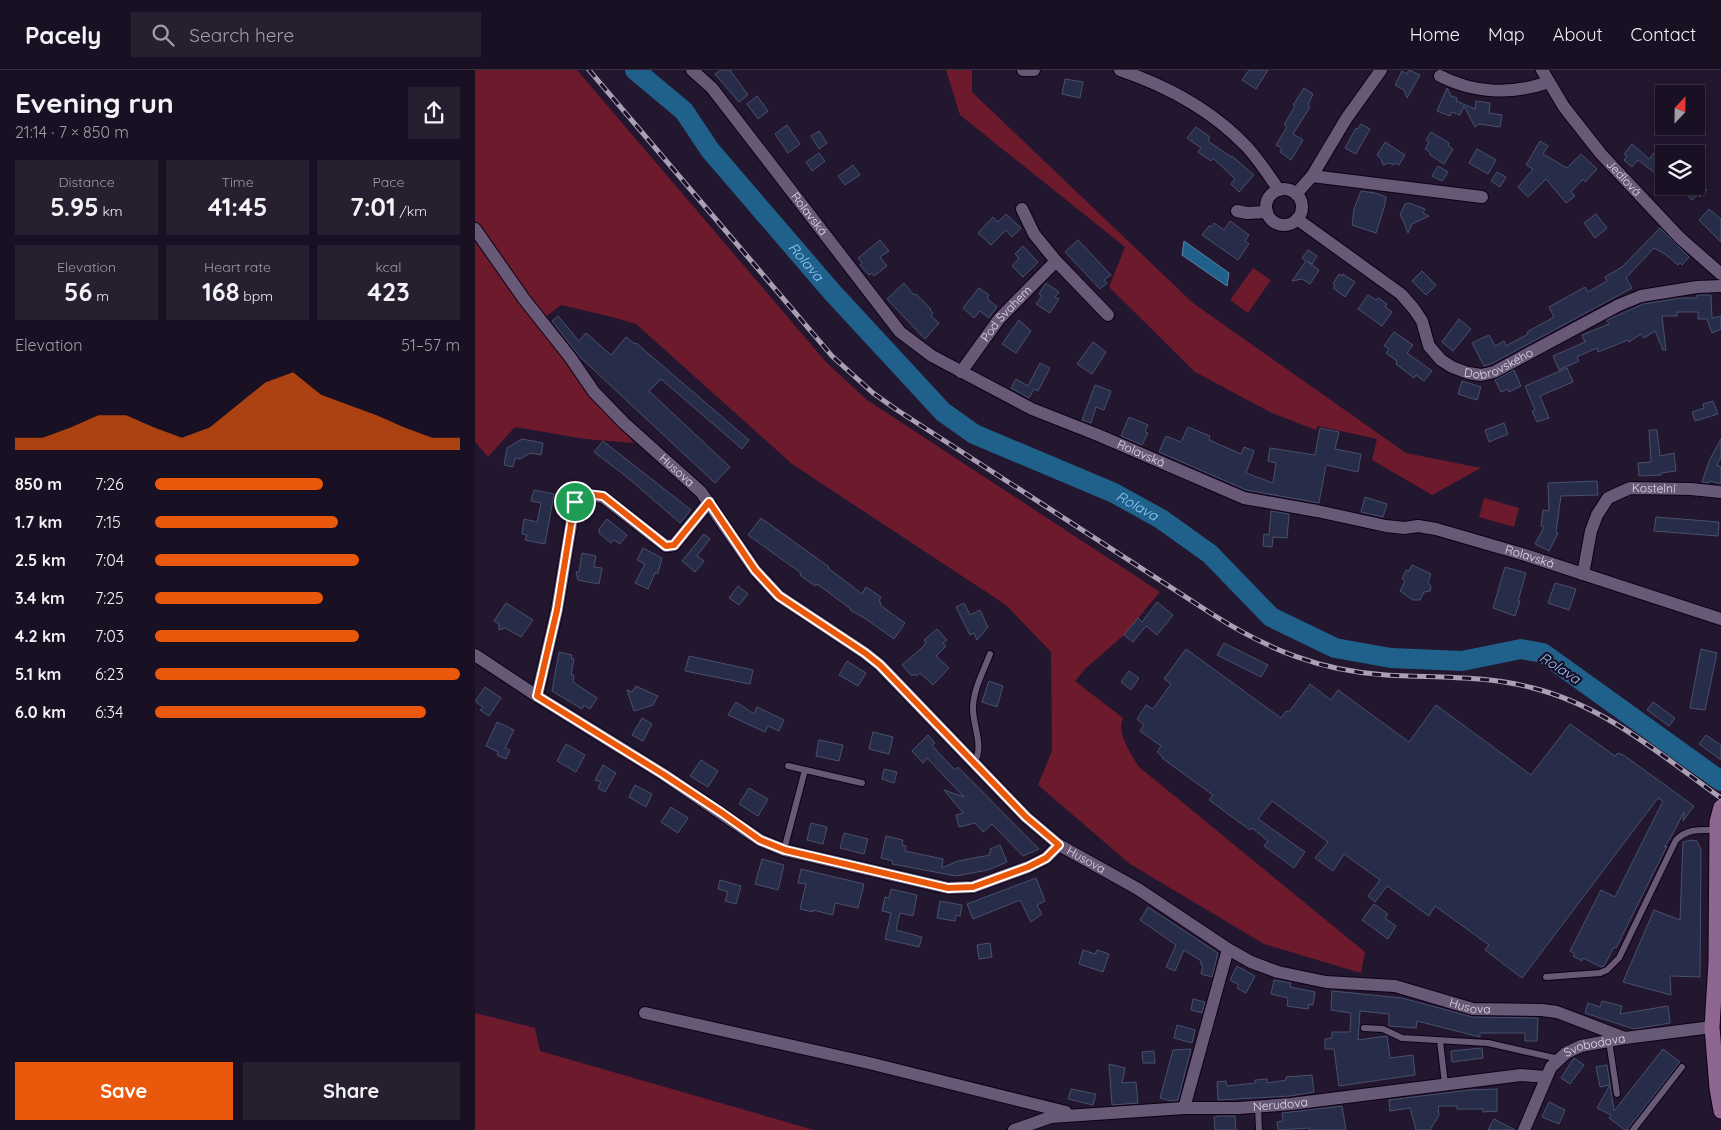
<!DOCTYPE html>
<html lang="en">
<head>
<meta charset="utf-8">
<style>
  :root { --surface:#1a1023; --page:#271e30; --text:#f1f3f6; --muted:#9f9da6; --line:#383041; --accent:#ea580c }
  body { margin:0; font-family:Quicksand,sans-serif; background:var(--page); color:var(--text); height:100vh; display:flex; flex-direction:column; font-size:19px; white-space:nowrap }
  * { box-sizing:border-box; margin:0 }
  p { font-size:16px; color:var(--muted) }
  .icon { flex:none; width:28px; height:28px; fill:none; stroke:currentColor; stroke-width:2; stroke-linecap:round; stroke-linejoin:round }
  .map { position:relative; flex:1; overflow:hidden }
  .side { display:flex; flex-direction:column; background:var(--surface); width:475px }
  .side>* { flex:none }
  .needle { width:32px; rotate:22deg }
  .fabs { position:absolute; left:1180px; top:15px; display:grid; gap:10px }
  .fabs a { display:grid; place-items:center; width:50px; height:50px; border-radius:0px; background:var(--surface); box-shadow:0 2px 8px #0003,0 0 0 1px var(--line); font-size:25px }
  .pin { position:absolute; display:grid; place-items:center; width:42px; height:42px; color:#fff; margin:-21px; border:2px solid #fff; border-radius:50%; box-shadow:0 1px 5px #0007 }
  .round { display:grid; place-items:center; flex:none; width:52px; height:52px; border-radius:0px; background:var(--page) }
  .head { display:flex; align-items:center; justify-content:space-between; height:85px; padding:0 15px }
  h1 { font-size:28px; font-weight:800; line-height:38px }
  .stats { display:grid; grid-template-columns:repeat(3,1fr); gap:8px; height:85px; padding:5px 15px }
  .stats div { display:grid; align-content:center; border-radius:0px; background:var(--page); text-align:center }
  .stats b { font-size:25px; font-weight:800 }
  .stats small { font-size:14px; font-weight:400 }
  .stats p { font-size:14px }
  .chart { height:140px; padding:10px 15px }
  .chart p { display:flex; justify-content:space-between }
  .chart svg { width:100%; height:90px; margin-top:5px; fill:var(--accent); opacity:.7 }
  .button { display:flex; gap:10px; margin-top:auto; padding:10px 15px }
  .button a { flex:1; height:58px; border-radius:0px; background:var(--accent); color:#fff; font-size:20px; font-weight:800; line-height:58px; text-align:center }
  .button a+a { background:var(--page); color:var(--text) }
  ul { padding:0 15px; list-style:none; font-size:16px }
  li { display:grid; grid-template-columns:80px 60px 1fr; align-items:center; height:38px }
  li i { height:12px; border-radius:6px; background:var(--accent) }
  header { display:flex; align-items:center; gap:30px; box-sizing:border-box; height:70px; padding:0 25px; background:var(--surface); border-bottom:1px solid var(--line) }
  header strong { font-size:24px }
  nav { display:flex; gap:28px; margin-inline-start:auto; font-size:18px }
  .search { width:350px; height:45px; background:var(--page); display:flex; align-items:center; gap:12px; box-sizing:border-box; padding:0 18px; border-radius:0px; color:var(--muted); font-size:19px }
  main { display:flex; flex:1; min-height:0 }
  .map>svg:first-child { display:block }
</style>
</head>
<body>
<header>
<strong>Pacely</strong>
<div class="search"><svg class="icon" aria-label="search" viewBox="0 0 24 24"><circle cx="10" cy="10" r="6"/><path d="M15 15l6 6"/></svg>Search here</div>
<nav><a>Home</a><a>Map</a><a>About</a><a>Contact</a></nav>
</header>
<main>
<section class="side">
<div class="head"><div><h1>Evening run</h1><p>21:14 · 7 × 850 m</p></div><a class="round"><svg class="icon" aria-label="share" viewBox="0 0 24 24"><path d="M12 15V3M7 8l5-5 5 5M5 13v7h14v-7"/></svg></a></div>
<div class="stats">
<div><p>Distance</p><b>5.95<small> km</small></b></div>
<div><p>Time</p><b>41:45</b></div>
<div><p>Pace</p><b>7:01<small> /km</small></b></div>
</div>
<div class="stats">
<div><p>Elevation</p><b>56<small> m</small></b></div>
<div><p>Heart rate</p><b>168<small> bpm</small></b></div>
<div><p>kcal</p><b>423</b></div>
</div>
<div class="chart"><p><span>Elevation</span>51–57 m</p>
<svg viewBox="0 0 160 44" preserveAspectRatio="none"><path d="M0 44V38L10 38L20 33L30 27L40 27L50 33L60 38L70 33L80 22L90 11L100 6L110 17L120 22L130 27L140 33L150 38L160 38V44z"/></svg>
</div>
<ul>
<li><b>850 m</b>7:26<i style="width:55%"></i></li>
<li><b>1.7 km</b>7:15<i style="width:60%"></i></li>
<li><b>2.5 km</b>7:04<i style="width:67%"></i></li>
<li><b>3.4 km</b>7:25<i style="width:55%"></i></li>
<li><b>4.2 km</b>7:03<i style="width:67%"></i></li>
<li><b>5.1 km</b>6:23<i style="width:100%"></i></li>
<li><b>6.0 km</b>6:34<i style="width:89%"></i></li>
</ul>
<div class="button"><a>Save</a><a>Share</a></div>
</section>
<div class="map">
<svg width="1246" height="1060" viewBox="0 0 1246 1060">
  <rect width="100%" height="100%" fill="#23162f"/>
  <path fill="#6c1a2c" d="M0 0H102L351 292 392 330 418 347 685 522 649 565 611 598 600 611 648 648C641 664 656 682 663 696L890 882 886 903 789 874 655 794 563 715 577 681 576 582 531 535 317 394 161 254 137 247 86 235 61 254 159 373 110 369 40 357 13 387 0 372Z
    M471 0H497V22L718 233 931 383 1006 398 957 425 897 390 902 369 843 356 841 360 797 343 720 302 634 217 650 177 485 45Z
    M778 198 796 210 773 243 755 230Z
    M1009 428 1044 438 1039 457 1004 447Z
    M0 943 60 958 65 981 339 1060H0Z"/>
  <path fill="#20618b" stroke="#5a85a8" d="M709 171 754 203 752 216 707 185Z"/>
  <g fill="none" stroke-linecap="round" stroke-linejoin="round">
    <path stroke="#20618b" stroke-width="20" id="s1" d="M160 0 209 41 235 80 357 222 468 342 499 364 639 423 686 449 735 484 796 547 860 578 916 588 987 591 1046 579 1068 583 1246 711"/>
  </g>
  <path fill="#272d48" stroke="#49506d" d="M246 0H255L273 25 264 32 240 4Z
    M774 0H793L781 19 767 10Z
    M934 0 945 5 932 28 929 20 920 15 927 1 932 4Z
    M590 9 608 12 605 28 587 24Z
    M829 18 838 24 833 35 835 37 818 64 828 70 816 90 805 82 807 78 801 75 812 57 809 55 820 36 818 35Z
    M972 18 976 26 982 28 981 31 1000 39 1001 31 1015 33 1014 43 1027 45 1025 57 1004 54 1000 57 989 36 985 45 977 42 975 46 962 41Z
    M282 26 293 41 283 49 272 34Z
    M886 54 895 59 881 84 870 78 881 58 883 59Z
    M312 55 325 74 313 83 300 64Z
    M721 57 735 67 733 71 756 87 757 86 779 105 764 122 756 114 760 109 738 88 736 91 723 82 726 78 712 68Z
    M344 61 352 73 344 79 336 66Z
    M956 62 974 73 973 76 978 79 969 94 955 85V82L950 79 954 72 951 70Z
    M1065 71 1073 76 1068 84 1092 98 1106 84 1122 99 1110 112 1108 109 1096 122 1100 126 1091 133 1071 109 1053 127 1043 117 1058 99 1051 95Z
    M910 72 930 85 924 95 921 93 919 95 914 93 908 95 906 89 902 85Z
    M1157 74 1174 89 1186 74 1194 81 1192 84H1189V110L1163 90 1157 97 1149 90 1152 86 1149 84Z
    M1002 79 1021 90 1013 104 994 93Z
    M344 83 350 91 337 101 331 92Z
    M378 95 385 105 370 115 363 106Z
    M963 96 973 102 967 111 957 106Z
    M1022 102 1031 107 1025 117 1016 111Z
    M1221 109 1228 116H1231L1230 118 1232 120 1225 127 1223 125 1217 130 1203 116H1221Z
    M886 121 900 123 911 127 909 138 901 163 877 155 879 139Z
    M934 133 950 139 948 143 954 146 937 154 933 163 928 150 925 145 930 134Z
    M1234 139 1246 149V172L1224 150Z
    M531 144 546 158 537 167 531 160 516 175 503 163 518 147 523 152Z
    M1121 144 1132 158 1120 168 1109 153Z
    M755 151 774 165 770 171 774 174 763 190 727 165 734 156 736 157 739 153 749 160Z
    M1185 158 1214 187 1207 195 1205 193 1203 195 1190 184 1179 178 1151 208 1157 218 1016 294 1009 296 997 273 1014 265 1020 276 1029 271 1031 276 1053 264 1052 262 1079 247 1074 237 1110 217 1113 222 1132 211 1130 207 1147 197Z
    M405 170 414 181 405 187 412 196 399 206 397 203 394 205 385 195 387 193 383 188Z
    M603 170 636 205 629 210 632 213 625 219 590 182Z
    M548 176 563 192 548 207 537 196 544 188 540 184Z
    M833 180 842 186 837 194 832 191 844 200 835 214 827 209 817 211 831 191 827 188Z
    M947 201 961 215 951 225 937 211Z
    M864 204 867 206 868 204 880 212 870 227 858 218 860 216 858 214Z
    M429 213 439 225 441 224 456 239 455 240 458 243 456 246 464 253 450 269 412 229Z
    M571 213 584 222 580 227 584 229 575 243 561 234 567 226 564 224Z
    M504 218 514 225 512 228 522 237 514 248 505 241 499 248 488 238Z
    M893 225 901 230 903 228 912 234 910 237 917 242 907 256 883 239Z
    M1222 225H1236L1237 248 1246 246V259L1237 263 1232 249H1223V242H1202V246H1187L1191 280H1188L1180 261 1169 268 1166 264 1154 272 1153 270 1123 282 1122 278 1102 287 1104 291 1084 300 1078 286 1110 272 1107 265 1134 254 1132 250 1168 234 1205 228H1222Z
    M83 246 104 271 111 263 136 285 151 267 160 274 161 273 274 370 267 379 186 309 174 321 255 397 240 413 105 287 77 251Z
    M984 249 996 259 978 281 967 272Z
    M544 250 556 261 541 283 527 274Z
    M919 262 938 275 932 283 957 301 949 311 941 305 939 308 921 294 922 291 911 283 914 279 909 276Z
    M618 272 631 282 617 304 602 294Z
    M565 293 575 298 563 321 559 319 554 328 536 318 541 309 553 316Z
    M1092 298 1098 312 1065 326 1074 348 1062 352 1057 341 1060 340 1050 316Z
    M1039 300 1046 316 1034 322 1033 319 1026 322 1020 310Z
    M987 311 1006 317 1002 330 983 324Z
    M620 315 636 321 629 340 621 337 616 353 607 350Z
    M1238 331 1243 344 1220 351 1217 342 1229 338 1228 334Z
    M654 347 673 355 670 362 673 363 667 375 646 366Z
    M1029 353 1033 364 1014 372 1010 360Z
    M713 357 735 366 734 370 766 384 769 377 779 381 771 403 798 413 801 393 793 391 795 378 840 385 845 358 864 362 860 379 886 384 883 402 851 395 844 433 771 420 684 382 691 366 706 372Z
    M1174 360H1182L1185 386 1199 383 1201 401 1186 403V405L1164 406 1163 393 1176 392Z
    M47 369 68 373 66 385 55 383 45 389 40 388 38 397 29 395 32 378Z
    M1246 369V387L1242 395 1246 397V414L1235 411 1234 413 1227 412 1235 389Z
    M128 371 216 440 205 453 152 407 119 382Z
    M1122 411 1123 425 1086 426 1081 462 1083 463 1074 481 1060 474 1069 457 1066 456 1068 440 1074 441 1073 413Z
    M59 420 79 424 70 474 50 470 52 465 47 464 49 449 62 452 66 433 56 431Z
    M890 427 912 434 908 447 886 442Z
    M796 441 814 444 812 468 798 467 797 477 788 476 789 464 794 465Z
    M1181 447 1244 452 1243 466 1179 461Z
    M286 448 354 497 353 498 387 524 391 517 406 527 404 531 406 533 405 535 430 553 419 569 391 549 375 540 376 539 342 514 340 516 325 505 326 503 273 465Z
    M132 449 152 465 145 474 139 470 136 473 124 463V459Z
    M229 464 235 469 222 486 229 491 220 502 207 491Z
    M168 478 187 488 183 503H180L173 519 160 513 170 494 162 490Z
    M107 483 121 486 119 497 127 498 124 514 103 510 101 502H104Z
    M937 495 956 504 953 512 956 517 955 521 949 522 945 530H938L925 521 930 511 927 509 931 500 934 501Z
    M1030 497 1051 503 1043 531H1045L1040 546 1018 538Z
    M1080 513 1101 519 1094 540 1073 533Z
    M263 516 273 524 264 535 254 528Z
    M682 532 698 545 682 565 671 556 658 572 649 565 663 548 667 552Z
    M31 533 58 550 46 567 30 558 24 560V554L19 551Z
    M489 533 495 545 505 540 513 557 502 570 499 563 495 565 481 537Z
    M462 559 472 570 468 573 471 576 461 586 474 598 458 615 445 603 441 606 439 604 437 606 427 595 450 575 449 574 452 572 449 570Z
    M749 573 793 595 786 607 742 585Z
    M711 579 806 648 811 641 814 642 835 614 856 630 863 620 934 672 961 635 1056 705 1095 654 1140 686 1143 683 1147 685V684L1219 736 1208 751 1209 742 1196 767 1189 777 1192 776 1141 878 1139 877 1129 896 1126 897 1108 888 1107 891 1098 886 1100 884 1095 881 1126 820 1140 827 1188 731 1183 728 1047 908 1010 880 1014 875 960 836 954 846 912 816 900 832 893 826 905 810 869 784 858 801 840 788 853 772 797 731 783 749 830 782 819 798 789 776 793 771 777 758 775 760 734 730 738 725 687 688 688 687 682 682 686 676 665 661 669 655 662 649 671 635 678 639 696 614 689 609Z
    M1226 579 1242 583 1230 640 1215 638Z
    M84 582 97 585 96 588 99 589 96 605H99L98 612 122 628 115 639 109 635 107 639 77 621Z
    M214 586 278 600 275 614 210 601Z
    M372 591 391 603 383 616 364 605Z
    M654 601 664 608 656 620 646 612Z
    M514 611 528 616 522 637 507 632Z
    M161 616 183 626 178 635 159 641 152 620 157 622Z
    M10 617 26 628 14 646 5 640 8 637 0 631Z
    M261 632 279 644 282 637 309 650 304 661 293 656 290 662 253 645Z
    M1178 632 1200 648 1194 656 1172 640Z
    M167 648 177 654 168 671 157 665Z
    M22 652 39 660 30 678 35 680 31 689 22 685 23 682 11 676Z
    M398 662 418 667 414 684 394 679Z
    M453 665 460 673 457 675 462 681 480 700 483 697 564 779 548 786 517 754 508 762 500 753 484 757 481 745 488 743 469 720 489 727 452 688 448 693 437 681Z
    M1231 665 1246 675V690L1224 674Z
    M344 670 368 675 364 691 341 686Z
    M91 674 110 685 101 702 82 691Z
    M226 690 243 701 233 717 215 706Z
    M128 695 141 703 130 722 123 718 126 712 120 710Z
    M409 699 422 702 419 713 407 709Z
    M160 715 177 724 171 737 154 727Z
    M274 718 293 729 283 746 264 734Z
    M196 737 213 748 203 763 186 752Z
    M336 753 352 757 348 774 332 770Z
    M369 763 393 769 389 784 365 778Z
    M411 766 428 770 427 775 431 776 430 781 468 789 467 798 483 791 515 785 514 783 516 782 515 779 525 775 532 792 513 800 481 806 423 795 417 794 418 791 406 788Z
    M1217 770 1222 771 1226 780 1225 907 1195 906 1196 925 1148 912 1179 840 1205 850 1208 772Z
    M287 789 309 795 303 820 280 814Z
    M326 799 389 814 383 838 360 833 358 845 338 840V842L325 839 331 814 323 813Z
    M561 808 570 831 562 835 567 844 556 852 545 830 498 849 492 834Z
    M245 810 266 816 261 834 250 831 253 822 243 819Z
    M416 819 442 825 438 846 425 843 421 860 447 867 444 877 410 869 416 843 407 841 410 827 414 828Z
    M465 831 487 835 485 846 481 845 480 851 462 848Z
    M899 834 913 844 910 848 921 856 913 869 887 850Z
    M673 837 743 883 737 907 726 904 728 895H726V891L709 880 700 901 691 897 701 875 665 850Z
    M515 873 517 887 504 889 502 875Z
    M608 880 620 884 622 880 634 884 628 902 604 894Z
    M762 896 780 906 771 923 762 918 764 915 755 910Z
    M799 910 816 913 815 917 840 922 838 935 834 934 833 939 812 936 813 928 796 924Z
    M857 921 927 928 998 947 1063 948 1062 971H1050V963H1005V967L942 951 941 958 914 956V944L885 941 883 970 912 966 915 988 938 985 940 1005 864 1016 859 979H850V969L857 968V962H875L876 943 856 940Z
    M718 929 730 932 727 943 716 940Z
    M1127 931 1147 936 1145 944 1193 936 1195 953 1159 959 1110 943 1113 933 1125 937Z
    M702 955 720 960 717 973 699 968Z
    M1007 978 1008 988 977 992 976 981Z
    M716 979 703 1030 695 1031 685 1028 698 980Z
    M1188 979 1205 992 1152 1060H1150L1134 1048 1136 1045 1122 1038 1135 1015 1125 1017 1121 997 1132 995 1139 1041Z
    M679 981 680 993H668L667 982Z
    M1099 988 1109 995 1095 1014 1086 1008Z
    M634 994 650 998 647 1013 661 1012 663 1033 637 1035Z
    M837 1005 839 1022 815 1026 743 1030 742 1012 751 1011 752 1016 780 1013V1010L792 1009V1013L811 1010V1007Z
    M596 1019 621 1024 618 1035 593 1029Z
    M1022 1019V1041L1008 1042V1039H982V1036H963L964 1045 955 1060H941L935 1038 915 1041 914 1030 994 1020Z
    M1074 1032 1090 1040 1084 1054 1067 1047Z
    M867 1036 871 1060H834V1058L803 1060 802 1052 808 1051 807 1043Z
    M744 1046H760L761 1060H740L739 1047Z
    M1019 1049 1040 1060H1013Z"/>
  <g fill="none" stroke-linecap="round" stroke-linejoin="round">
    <g stroke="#0c0216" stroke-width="8">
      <path id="lane" d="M499 693C510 676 497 655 498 636 499 618 509 600 515 584
        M313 696 387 713
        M309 780 330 700
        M1071 907 1125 903 1132 900 1144 888 1201 770C1213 758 1225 760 1242 760
        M889 958 908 959 927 968 1013 973 1084 989
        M965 971 970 1014
        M1134 971 1142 1024
        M783 1036 784 1060
        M1158 1060 1207 997"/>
    </g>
    <g stroke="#0c0216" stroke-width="14">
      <g id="street">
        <path id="s2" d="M217 0 237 18 425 262 457 286 557 339 623 365 769 428 842 441 911 456 929 458 943 456 961 459 1047 484 1246 549"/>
        <path d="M548 0H559"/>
        <path d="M645 0C692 16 738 41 772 77 784 90 794 106 804 120"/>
        <path id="s3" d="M1067 0 1089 37 1126 84 1205 168 1246 204"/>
        <path d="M965 6C1001 24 1036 25 1074 12"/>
        <path d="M837 106 1007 127"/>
        <circle cx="809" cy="137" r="18"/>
        <path d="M821 124 837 106 871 49 906 0"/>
        <path d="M547 139 559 164 581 191"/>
        <path d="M762 141 772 143 792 142"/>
        <path id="s4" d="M822 149 926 224 939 239 947 251 954 276 966 290 977 297 993 303 1006 305 1019 302 1144 235 1166 226 1222 217 1246 216"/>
        <path id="s5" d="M0 159 49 229 95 287 119 322 149 353 226 422 280 500 304 526 390 583 405 595 551 747 584 775 663 819 753 879 776 892 803 902 851 912 920 916 998 939 1067 940 1082 942 1150 968"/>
        <path id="s6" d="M486 302 524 249 581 191 633 245"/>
        <path id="s7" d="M1108 504 1116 461 1122 445 1133 428 1155 418 1216 419 1246 422"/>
        <path d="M0 585 62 626 188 704 285 770 309 780 473 818 498 817 553 797 571 788 584 775"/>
        <path d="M62 626 82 540 99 437 104 427 110 424 128 427 191 476 199 475 234 432"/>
        <path d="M170 943 394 993 591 1042"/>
        <path d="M709 1038 753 879"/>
        <path id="s8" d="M539 1060 576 1047 709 1038H764L816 1034 1046 1005 1071 1007"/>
        <path id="s9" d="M1049 1060 1076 997 1091 983 1106 976 1150 968 1237 957"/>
      </g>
    </g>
    <g stroke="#0c0216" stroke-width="17">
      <path id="secondary" d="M1246 737 1242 752 1241 892 1237 957 1242 1018 1246 1041"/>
    </g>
    <use href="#lane" stroke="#685976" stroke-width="6"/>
    <use href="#street" stroke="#685976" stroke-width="12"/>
    <use href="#secondary" stroke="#8e668f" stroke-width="15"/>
    <g stroke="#a9a0b3" stroke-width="5">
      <path id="rail" d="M114 0 357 286 398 323 422 340 737 544C792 579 845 601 911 605 960 608 1009 605 1058 618 1130 636 1187 686 1246 728"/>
    </g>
    <use href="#rail" stroke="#1a0d25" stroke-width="3" stroke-dasharray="9" stroke-linecap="butt"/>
  </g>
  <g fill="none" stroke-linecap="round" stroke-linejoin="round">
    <g stroke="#fff" stroke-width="10">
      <path id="route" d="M110 424 128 426 191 476 199 475 234 432 280 500 304 526 390 583 405 595 551 747 584 775 571 788 553 797 498 817 473 818 310 780 285 770 247 743 188 704 62 626 82 540 99 436 104 427Z"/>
    </g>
    <use href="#route" stroke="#ea580c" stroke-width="6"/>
  </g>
  <g text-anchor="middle" stroke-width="4.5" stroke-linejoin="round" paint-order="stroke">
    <g font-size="12" fill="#e1d9ea" stroke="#1a0d25">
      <text dy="4" stroke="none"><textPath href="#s3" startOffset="136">Jedlová</textPath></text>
      <text dy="4" stroke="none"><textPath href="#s2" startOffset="186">Rolavská</textPath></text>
      <text dy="4" stroke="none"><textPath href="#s6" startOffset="74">Pod Svahem</textPath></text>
      <text dy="4" stroke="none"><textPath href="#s4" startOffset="270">Dobrovského</textPath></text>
      <text dy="4" stroke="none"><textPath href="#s2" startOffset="606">Rolavská</textPath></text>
      <text dy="4" stroke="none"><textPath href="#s5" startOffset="316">Husova</textPath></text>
      <text dy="4" stroke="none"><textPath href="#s7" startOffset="129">Kostelní</textPath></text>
      <text dy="4" stroke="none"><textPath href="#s2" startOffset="1011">Rolavská</textPath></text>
      <text dy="4" stroke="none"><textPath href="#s5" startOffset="886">Husova</textPath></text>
      <text dy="4" stroke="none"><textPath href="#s5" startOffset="1305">Husova</textPath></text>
      <text dy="4" stroke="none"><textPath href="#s9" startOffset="119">Svobodova</textPath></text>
      <text dy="4" stroke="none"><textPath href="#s8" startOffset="269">Nerudova</textPath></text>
    </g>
    <g font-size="14" font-style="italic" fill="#90ccf9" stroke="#1a0d25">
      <text dy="5" stroke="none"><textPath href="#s1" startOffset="258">Rolava</textPath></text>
      <text dy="5" stroke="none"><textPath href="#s1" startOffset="678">Rolava</textPath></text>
      <text transform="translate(1085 598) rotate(33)" y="5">Rolava</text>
    </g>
  </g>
</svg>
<div class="fabs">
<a><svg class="needle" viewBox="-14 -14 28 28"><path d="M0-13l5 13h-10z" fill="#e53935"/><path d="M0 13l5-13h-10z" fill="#9f9da6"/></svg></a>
<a><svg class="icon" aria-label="layers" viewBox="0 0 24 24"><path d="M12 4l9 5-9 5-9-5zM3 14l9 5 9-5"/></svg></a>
</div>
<div class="pin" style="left:100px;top:432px;background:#1e9e55"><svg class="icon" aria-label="arrive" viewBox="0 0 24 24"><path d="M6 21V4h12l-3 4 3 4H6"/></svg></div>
</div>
</main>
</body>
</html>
